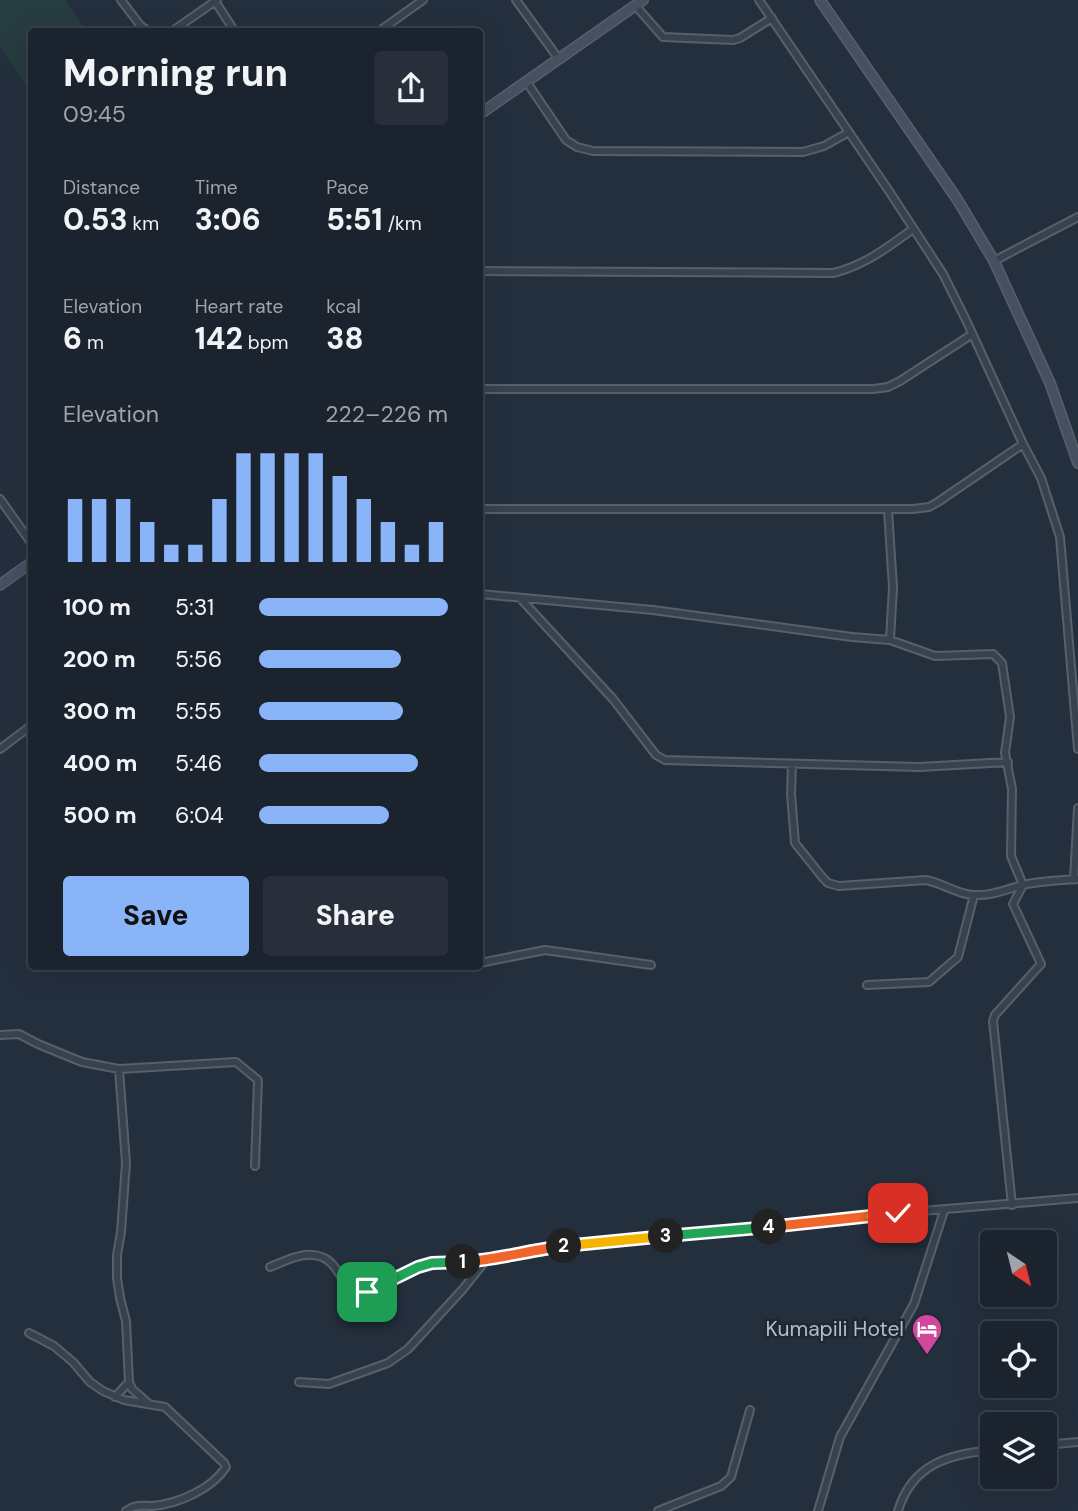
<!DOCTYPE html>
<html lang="en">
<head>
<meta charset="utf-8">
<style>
  :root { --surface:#1b232e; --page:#282f3a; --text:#f1f3f6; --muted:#a0a4aa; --line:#39404a; --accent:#8ab4f8 }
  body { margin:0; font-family:"DM Sans",sans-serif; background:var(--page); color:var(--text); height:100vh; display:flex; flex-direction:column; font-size:26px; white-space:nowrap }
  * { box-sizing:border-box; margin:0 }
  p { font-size:23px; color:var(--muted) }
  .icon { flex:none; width:38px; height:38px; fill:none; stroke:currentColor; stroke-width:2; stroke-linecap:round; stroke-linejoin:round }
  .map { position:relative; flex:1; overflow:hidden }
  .details { position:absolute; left:28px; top:28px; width:455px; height:942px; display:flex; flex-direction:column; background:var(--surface); border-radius:7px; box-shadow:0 7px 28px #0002,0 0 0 2px var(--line) }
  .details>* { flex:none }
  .needle { width:46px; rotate:145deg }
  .controls { position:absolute; left:980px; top:1230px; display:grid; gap:14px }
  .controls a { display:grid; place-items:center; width:77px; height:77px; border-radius:7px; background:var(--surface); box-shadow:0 7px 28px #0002,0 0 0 2px var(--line); font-size:35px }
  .pin { position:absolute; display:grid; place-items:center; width:60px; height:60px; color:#fff; margin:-30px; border-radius:14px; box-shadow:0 4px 10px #0006 }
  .km { position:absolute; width:35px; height:35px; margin:-18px; border-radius:50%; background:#222; color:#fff; font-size:19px; line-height:35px; text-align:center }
  .round { display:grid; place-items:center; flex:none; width:74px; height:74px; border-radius:7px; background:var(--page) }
  .overview { display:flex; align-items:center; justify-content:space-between; height:119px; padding:0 35px }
  h1 { font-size:38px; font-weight:800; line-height:52px }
  .figures { display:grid; grid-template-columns:repeat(3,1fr); gap:10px; height:119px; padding:7px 35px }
  .figures div { display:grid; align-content:center }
  .figures b { font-size:30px; font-weight:800 }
  .figures small { font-size:19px; font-weight:400 }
  .figures p { font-size:19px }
  .chart { height:196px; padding:14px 35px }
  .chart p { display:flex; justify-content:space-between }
  .chart svg { width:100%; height:126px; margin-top:7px; stroke:var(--accent); stroke-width:6 }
  .primary-button { display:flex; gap:14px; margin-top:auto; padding:14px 35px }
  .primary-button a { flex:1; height:80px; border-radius:7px; background:var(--accent); color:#111; font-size:28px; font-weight:800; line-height:80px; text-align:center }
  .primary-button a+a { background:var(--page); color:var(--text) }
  ul { padding:0 35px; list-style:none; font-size:23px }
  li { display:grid; grid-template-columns:112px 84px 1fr; align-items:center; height:52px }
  li i { height:18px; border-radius:9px; background:var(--accent) }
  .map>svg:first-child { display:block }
</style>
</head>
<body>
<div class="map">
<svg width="1078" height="1511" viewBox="0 0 1078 1511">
  <rect width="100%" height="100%" fill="#242f3e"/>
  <path fill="#263c3f" d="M0 0H65L87 31 32 32 31 93 0 46Z"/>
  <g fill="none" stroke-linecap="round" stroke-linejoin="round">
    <g stroke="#565f6c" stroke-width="10">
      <path id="street" d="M121 0 140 25 149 32
        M516 0 558 58
        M759 0 889 191 943 274 966 320 1023 444 1041 478 1060 537 1078 749
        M215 1 235 32
        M635 5 663 37 733 40 740 38 772 18
        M171 32 217 0
        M378 32 423 0
        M526 81 566 140 577 147 593 151 803 152 824 146 849 132
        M994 261 1078 217
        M480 271 833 273C864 266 888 247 913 229
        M480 389H873L888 387 900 381 971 335
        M0 499 32 544
        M480 509H913L929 507 938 502 1023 444
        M888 510 893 587 890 640
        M480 594 653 610 852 637 890 640 935 656 993 654 1002 663 1010 717 1005 753 1012 789 1011 856 1023 885
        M520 598 613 699 656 755 665 760 919 767 1008 762
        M0 749 32 725
        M792 764 791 794 795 843 823 878 828 883 839 886 926 880C943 883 956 894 973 895 992 896 1005 890 1022 885 1039 881 1060 880 1078 879
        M1074 879 1078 808
        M480 963 545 950 651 965
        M867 985 929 982 958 957 974 895
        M0 1035 19 1034 38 1044 82 1062 119 1069 236 1062 258 1080 255 1166
        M119 1069 126 1163 121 1232 117 1255V1278L120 1298 126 1321 129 1382 132 1389 148 1403
        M1012 1205 993 1021 995 1015 1041 964 1013 904 1023 885
        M270 1267C285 1261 305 1250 322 1257 341 1264 342 1294 366 1292 385 1290 408 1268 430 1263 448 1260 466 1263 484 1261 498 1259 512 1254 526 1250L898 1213 1078 1198
        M29 1333 54 1346 73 1362 90 1382 103 1391 124 1400 165 1407 224 1463 226 1467C212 1489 178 1504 152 1506 142 1506 135 1504 126 1511
        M299 1382 329 1384 388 1363 408 1349 463 1289 486 1260
        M115 1397 129 1382
        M1045 1445 1078 1442
        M658 1511 721 1486 731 1477 750 1410
        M818 1511 840 1437 914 1304 944 1211
        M898 1511C912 1464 949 1454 992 1450"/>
    </g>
    <g stroke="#565f6c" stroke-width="12">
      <path id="secondary" d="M820 0 957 199 994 261 1050 383 1078 463
        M480 114 643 0
        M0 585 32 562"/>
    </g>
    <use href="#street" stroke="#38414e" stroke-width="6"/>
    <use href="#secondary" stroke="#465061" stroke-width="9"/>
  </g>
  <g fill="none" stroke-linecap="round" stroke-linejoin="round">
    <g stroke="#fff" stroke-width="14">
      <path id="split-1" d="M367 1292 418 1267 432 1263 463 1262"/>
    </g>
    <g stroke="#fff" stroke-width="14">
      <path id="split-2" d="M463 1262C497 1260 530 1250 564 1246"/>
    </g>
    <g stroke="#fff" stroke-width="14">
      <path id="split-3" d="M564 1246 666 1236"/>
    </g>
    <g stroke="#fff" stroke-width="14">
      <path id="split-4" d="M666 1236 769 1227"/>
    </g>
    <g stroke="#fff" stroke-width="14">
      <path id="split-5" d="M769 1227 871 1216"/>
    </g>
    <g stroke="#fff" stroke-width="14">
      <path id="split-6" d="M871 1216 898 1213"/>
    </g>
    <use href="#split-1" stroke="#22a559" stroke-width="9"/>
    <use href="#split-2" stroke="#f0652b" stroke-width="9"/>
    <use href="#split-3" stroke="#f5b400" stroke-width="9"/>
    <use href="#split-4" stroke="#22a559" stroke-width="9"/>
    <use href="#split-5" stroke="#f0652b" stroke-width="9"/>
    <use href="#split-6" stroke="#f5b400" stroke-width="9"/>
  </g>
  <defs>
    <g id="hotel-pin" transform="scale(1.575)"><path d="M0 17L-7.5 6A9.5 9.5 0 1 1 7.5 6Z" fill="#d1479c" stroke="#1d2633"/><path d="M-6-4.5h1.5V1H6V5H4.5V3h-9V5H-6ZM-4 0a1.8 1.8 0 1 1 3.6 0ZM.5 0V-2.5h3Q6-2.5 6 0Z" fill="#fff"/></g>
  </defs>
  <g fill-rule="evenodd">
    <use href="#hotel-pin" x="927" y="1329"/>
  </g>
  <g text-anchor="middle" stroke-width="5" stroke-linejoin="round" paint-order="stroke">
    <g font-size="21" fill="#b4bcc9" stroke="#1d2633" text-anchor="end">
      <text x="904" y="1336">Kumapili Hotel</text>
    </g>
  </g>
</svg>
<div class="controls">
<a><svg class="needle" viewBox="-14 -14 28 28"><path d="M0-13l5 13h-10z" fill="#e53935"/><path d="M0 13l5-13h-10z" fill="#a0a4aa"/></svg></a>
<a><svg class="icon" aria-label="locate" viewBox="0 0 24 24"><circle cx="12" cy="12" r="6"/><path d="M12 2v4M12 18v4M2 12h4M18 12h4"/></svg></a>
<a><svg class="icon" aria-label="layers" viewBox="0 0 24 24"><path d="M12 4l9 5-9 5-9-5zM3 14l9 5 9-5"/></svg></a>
</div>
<div class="pin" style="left:367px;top:1292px;background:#1e9e55"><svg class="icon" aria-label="arrive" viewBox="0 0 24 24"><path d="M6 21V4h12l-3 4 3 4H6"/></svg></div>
<div class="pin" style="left:898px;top:1213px;background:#d93025"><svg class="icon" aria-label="check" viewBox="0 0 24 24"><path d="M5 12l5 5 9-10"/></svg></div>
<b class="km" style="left:463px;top:1262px">1</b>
<b class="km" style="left:564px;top:1246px">2</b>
<b class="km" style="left:666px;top:1236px">3</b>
<b class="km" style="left:769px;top:1227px">4</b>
<section class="details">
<div class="overview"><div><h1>Morning run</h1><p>09:45</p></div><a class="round"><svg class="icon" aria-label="share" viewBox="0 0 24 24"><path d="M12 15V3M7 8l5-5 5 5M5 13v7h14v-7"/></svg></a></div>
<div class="figures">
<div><p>Distance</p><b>0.53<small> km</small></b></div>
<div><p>Time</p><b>3:06</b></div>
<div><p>Pace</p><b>5:51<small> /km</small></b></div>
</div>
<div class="figures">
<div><p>Elevation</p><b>6<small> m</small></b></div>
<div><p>Heart rate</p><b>142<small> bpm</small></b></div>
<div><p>kcal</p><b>38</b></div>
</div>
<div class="chart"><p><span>Elevation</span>222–226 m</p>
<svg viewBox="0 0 160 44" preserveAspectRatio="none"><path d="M5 44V22M15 44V22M25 44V22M35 44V30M45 44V38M55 44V38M65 44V22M75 44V6M85 44V6M95 44V6M105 44V6M115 44V14M125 44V22M135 44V30M145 44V38M155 44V30"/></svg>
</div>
<ul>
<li><b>100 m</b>5:31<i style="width:100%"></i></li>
<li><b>200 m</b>5:56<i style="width:75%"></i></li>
<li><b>300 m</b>5:55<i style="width:76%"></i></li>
<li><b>400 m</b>5:46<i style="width:84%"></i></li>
<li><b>500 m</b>6:04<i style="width:69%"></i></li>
</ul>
<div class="primary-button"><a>Save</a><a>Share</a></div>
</section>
</div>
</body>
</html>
